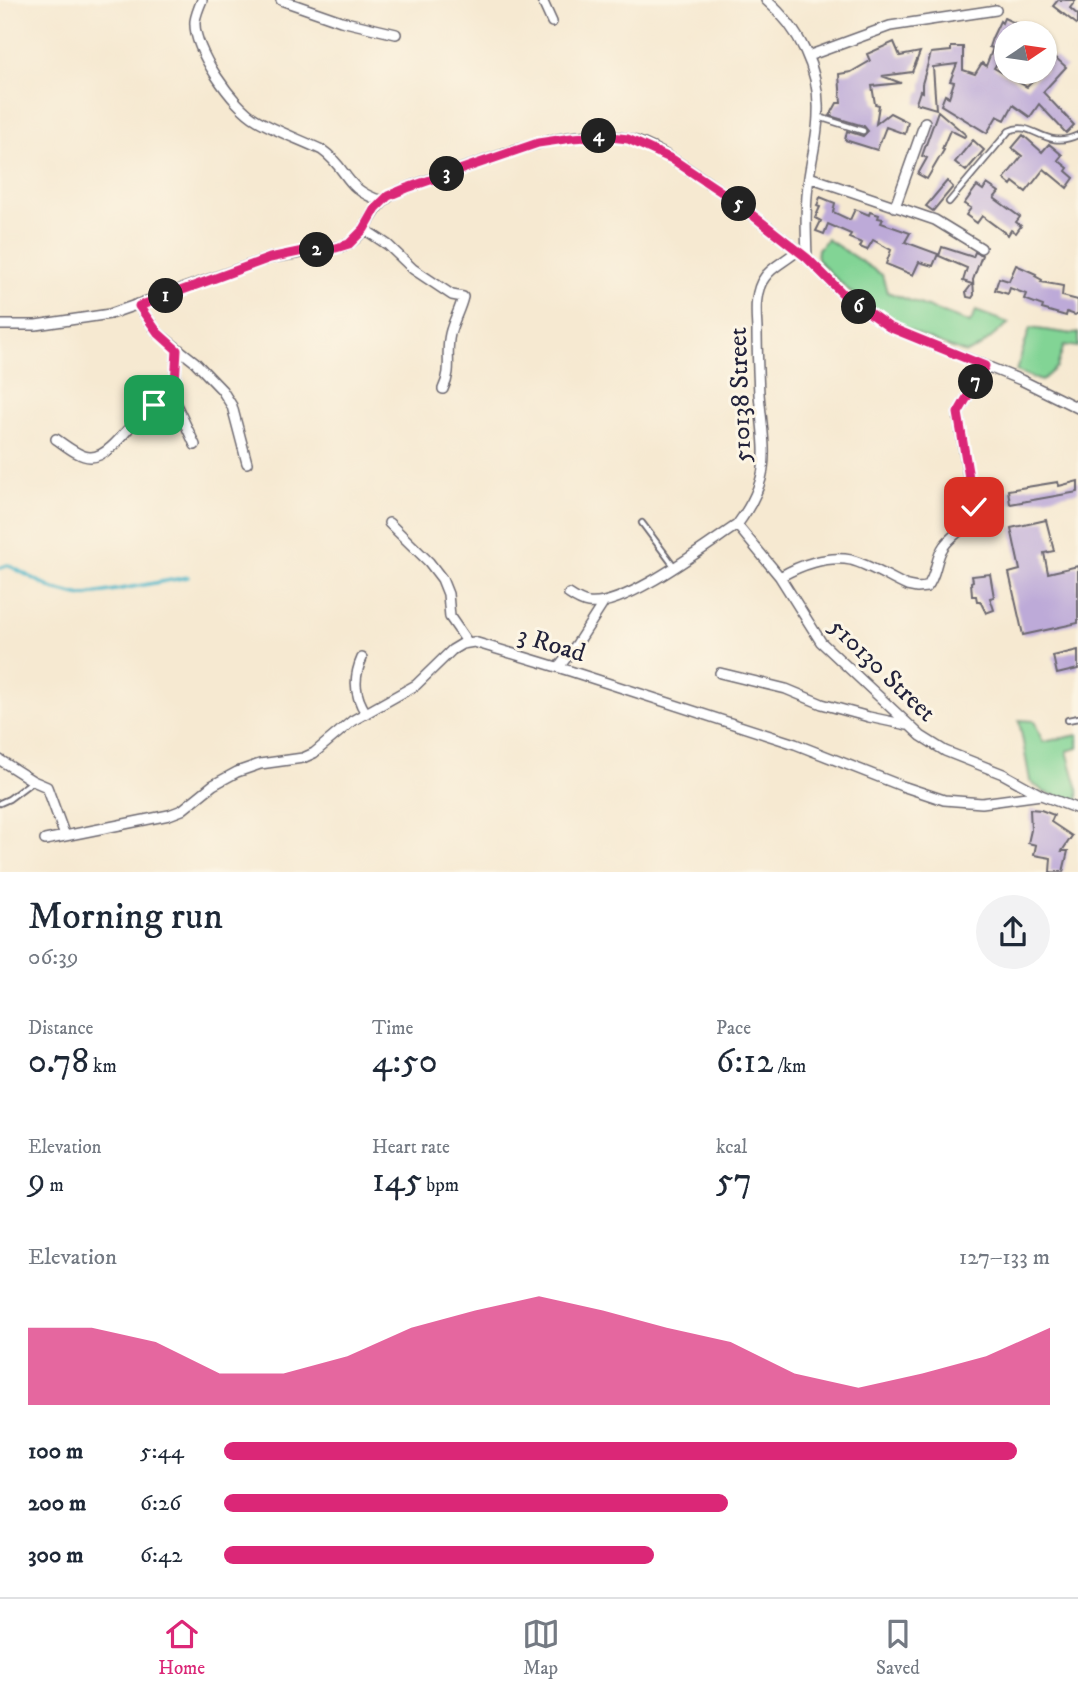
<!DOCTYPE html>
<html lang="en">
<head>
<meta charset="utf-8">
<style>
  :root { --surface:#fff; --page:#f2f2f3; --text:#1f2937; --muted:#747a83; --line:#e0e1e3; --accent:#db2777 }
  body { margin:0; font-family:"IM FELL DW Pica",serif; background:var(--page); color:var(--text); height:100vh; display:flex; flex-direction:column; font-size:26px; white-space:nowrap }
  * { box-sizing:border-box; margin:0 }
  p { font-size:23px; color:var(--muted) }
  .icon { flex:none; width:38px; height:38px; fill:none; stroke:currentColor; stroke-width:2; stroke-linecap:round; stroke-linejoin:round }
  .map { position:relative; height:872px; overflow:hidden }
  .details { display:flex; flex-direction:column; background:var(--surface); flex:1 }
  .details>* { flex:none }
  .needle { width:46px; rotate:77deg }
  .fabs { position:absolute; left:994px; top:21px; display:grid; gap:14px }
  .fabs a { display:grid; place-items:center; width:63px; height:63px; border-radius:50%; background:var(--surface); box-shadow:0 2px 5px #0004; font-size:35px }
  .pin { position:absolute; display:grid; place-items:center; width:60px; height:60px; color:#fff; margin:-30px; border-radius:14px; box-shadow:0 4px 10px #0006 }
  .km { position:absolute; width:35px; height:35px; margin:-18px; border-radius:50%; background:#222; color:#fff; font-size:19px; line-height:35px; text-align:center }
  .round { display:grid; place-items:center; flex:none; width:74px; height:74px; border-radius:37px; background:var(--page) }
  .headline { display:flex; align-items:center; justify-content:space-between; height:119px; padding:0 28px }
  h1 { font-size:38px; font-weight:600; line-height:52px }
  .metrics { display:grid; grid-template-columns:repeat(3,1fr); gap:10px; height:119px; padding:7px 28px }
  .metrics div { display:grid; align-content:center }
  .metrics b { font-size:35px; font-weight:600 }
  .metrics small { font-size:19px; font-weight:400 }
  .metrics p { font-size:19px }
  .chart { height:196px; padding:14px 28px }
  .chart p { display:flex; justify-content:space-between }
  .chart svg { width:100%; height:126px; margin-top:7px; fill:var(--accent); opacity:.7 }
  ul { padding:0 28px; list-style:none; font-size:23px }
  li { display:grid; grid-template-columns:112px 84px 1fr; align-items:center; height:52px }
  li i { height:18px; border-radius:9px; background:var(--accent) }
  .menu { display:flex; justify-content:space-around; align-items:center; height:98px; border-top:2px solid var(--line); background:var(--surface); font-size:19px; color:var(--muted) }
  .menu a { display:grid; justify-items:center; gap:4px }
  .menu .selected { color:var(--accent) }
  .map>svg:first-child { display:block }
</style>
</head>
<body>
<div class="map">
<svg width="1078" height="873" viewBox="0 0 1078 873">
  <rect width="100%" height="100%" fill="#fcf5e5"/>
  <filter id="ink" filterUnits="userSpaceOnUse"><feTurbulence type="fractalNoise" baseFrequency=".0143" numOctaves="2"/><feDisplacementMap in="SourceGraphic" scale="14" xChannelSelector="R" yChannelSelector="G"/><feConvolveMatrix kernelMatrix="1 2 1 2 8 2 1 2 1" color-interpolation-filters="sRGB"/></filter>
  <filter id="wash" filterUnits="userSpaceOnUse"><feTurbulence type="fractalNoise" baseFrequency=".00686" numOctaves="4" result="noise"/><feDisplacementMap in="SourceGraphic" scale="28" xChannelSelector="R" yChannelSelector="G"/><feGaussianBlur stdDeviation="1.57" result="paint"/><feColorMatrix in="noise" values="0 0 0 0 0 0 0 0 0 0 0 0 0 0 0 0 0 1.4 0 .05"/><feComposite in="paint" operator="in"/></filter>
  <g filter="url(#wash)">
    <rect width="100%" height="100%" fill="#f6e9d1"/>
    <path fill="#82d495" stroke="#527b68" stroke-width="2" d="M827 239 882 275 887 292 970 323 976 311 1009 323 980 347 966 353C905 332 860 308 817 259L818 249Z
      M1030 328 1073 334 1078 333V347L1064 345 1057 367 1041 381 1016 371Z
      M1019 720 1034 721 1043 742 1078 735V748L1067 751 1078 790V803L1044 792 1030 781Z"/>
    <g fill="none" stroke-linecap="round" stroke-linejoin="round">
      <path stroke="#4cb6c9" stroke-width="3.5" d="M0 568 8 565 53 589 82 596 188 577"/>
    </g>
    <g id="blocks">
      <path fill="#bdaad8" d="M1058 0H1076L1070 8 1078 15V25L1053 6Z
        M1004 18 1017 24 1015 27 1026 33H1006L1005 52 994 68 1027 87 1042 72H1045V69L1055 57 1066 67 1043 92 1074 125 1066 133 1039 104 1030 117 1013 105 1005 120 997 116 987 133 941 105 945 95 949 97 954 82 950 81 957 64 933 67 936 109 916 103 920 91 922 92V84L931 53 951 51V47H963V70L975 74 982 63 986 66 993 48 989 47 992 38 1000 21 1002 23Z
        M894 42 900 56 920 52 912 72 882 76 901 83 872 86 875 104 879 105 876 124 890 113 908 122 905 134 886 127 877 150 845 140 847 131 863 136 868 131 864 126 830 116 837 103H841L839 74 851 72 870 61 867 54Z
        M938 111 966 135 964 137 950 130 942 149 944 150 927 179 918 174 927 158 922 156Z
        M1023 135 1042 152 1049 144 1062 155 1058 160 1068 168 1066 171 1074 178 1067 188 1044 169 1026 192 1013 182 1011 185 1004 179 1022 156 1012 148Z
        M973 140 984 150 966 171 955 162Z
        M947 181 953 187 933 211 926 206Z
        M987 184 999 192 994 198 1020 217 1016 222 1021 226 1016 233 1011 230 1008 235 982 216 977 223 966 215 971 208 964 204 977 186 983 190Z
        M820 197 835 203 833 212 850 220 855 209 869 215 870 212 879 215 878 218 883 219 881 223 910 233 905 242 938 254 933 266 919 262 913 275 886 264 891 250 873 240 867 250 860 247 862 243 849 238 851 234 828 224 824 234 816 231 821 221 815 218 820 207 817 206Z
        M942 247 973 257 975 252 982 255 973 280 974 295 972 298 967 297 966 292 972 284 963 281 967 268 939 256Z
        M1016 265 1036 274 1035 276 1042 280 1041 282 1063 286 1062 296 1078 300V313L1075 315 1067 312 1066 316 1049 311 1042 309 1043 306 1024 299 1026 294 1010 288 1008 294 995 290 999 278 1009 281Z
        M1078 481V492L1010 504 1008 490 1058 482 1059 486Z
        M1046 520 1054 551 1044 553 1048 573 1078 566V623L1023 635 1009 573 1020 570 1011 528Z
        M990 574 994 597 990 598 994 610 986 613 980 601H977L976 596H972L971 582 973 581 972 576Z
        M1078 650V669L1057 674 1053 656Z
        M1030 809 1041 810 1054 815 1051 822 1072 836 1062 851H1068L1063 872H1050L1051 858 1034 855 1036 845 1028 843 1031 830Z"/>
    </g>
  </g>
  <g filter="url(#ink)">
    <use href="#blocks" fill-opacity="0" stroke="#6c6870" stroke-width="2"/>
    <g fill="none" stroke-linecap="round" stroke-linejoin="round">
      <g stroke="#6c6870" stroke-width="8">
        <path id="service" d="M819 117 863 131
          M949 202 1009 131C1033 119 1044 151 1078 135
          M642 523 674 566
          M1068 720 1078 718
          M0 803 9 799 33 781"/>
      </g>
      <g stroke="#6c6870" stroke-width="12">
        <path id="minor" d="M202 0C199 7 196 14 195 21 193 49 233 107 257 120 278 132 301 140 322 150 349 169 343 189 382 201
          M281 0 341 21 396 34
          M542 0 552 22
          M766 0C799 28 820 70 818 113 818 135 812 156 809 177 805 205 806 230 807 258L843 294 889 327 1021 380 1078 408
          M808 56 890 26 996 10
          M809 177 935 220 981 248
          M895 207 925 122
          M364 229 388 245 413 269 452 295 463 297C460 310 453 321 450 334 445 355 453 369 443 389
          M139 306 158 333 195 362 222 390 232 406 247 463
          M0 325H36L110 314 270 258 344 246C370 235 369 206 397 192 420 182 444 175 467 167 518 149 575 126 629 139 654 145 679 163 700 177 737 202 772 230 807 258
          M177 350 174 400 195 445
          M56 439C65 445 79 457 90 457 111 458 133 419 148 408 154 403 165 402 174 400
          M389 523 429 562 442 579 448 594 450 617 468 643
          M737 525 780 577 821 642 921 736 945 751 1003 774 1041 795
          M780 577C800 565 828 555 851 560 870 565 889 578 907 586L917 588 927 587C937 575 935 558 944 546 953 533 968 528 974 513L958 413 985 366
          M569 594C575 598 581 602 588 603 625 608 705 546 737 525 774 475 764 451 759 394 758 372 757 351 757 329 756 313 754 291 765 277 772 266 788 260 798 250
          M362 658C353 678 354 695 366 713
          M559 667 577 644 604 602
          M720 673 786 689 822 704 869 717 907 725
          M0 760 33 781 47 787 65 836
          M45 840 169 815 182 810 213 785 237 772 260 764 303 758 314 753 352 721 416 685 452 650 462 644 474 642 570 671 795 744 902 786 944 800 982 803 1041 795 1078 809"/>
      </g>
      <use href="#service" stroke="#fff" stroke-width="4.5"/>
      <use href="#minor" stroke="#fff" stroke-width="9"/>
    </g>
  </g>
  <g fill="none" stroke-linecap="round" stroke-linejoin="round" filter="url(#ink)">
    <g stroke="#fff" stroke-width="14">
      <path id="route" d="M154 405 174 400 177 350 158 333 139 306 270 258 303 251 336 248 349 244 364 229 376 208 388 196 407 188 538 143 572 138 602 136 628 139 672 159 732 199 807 258 843 294 889 327 985 366 958 413 974 507"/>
    </g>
    <use href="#route" stroke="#db2777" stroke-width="9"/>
  </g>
  <g text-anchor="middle" stroke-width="6" stroke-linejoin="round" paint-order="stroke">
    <g font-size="26" fill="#22223b" stroke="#fcf5e5">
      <text transform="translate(739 395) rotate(-92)" y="9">510138 Street</text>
      <text transform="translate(552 643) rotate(17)" y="9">3 Road</text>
      <text transform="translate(883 669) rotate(44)" y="9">510130 Street</text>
    </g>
  </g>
</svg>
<div class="fabs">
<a><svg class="needle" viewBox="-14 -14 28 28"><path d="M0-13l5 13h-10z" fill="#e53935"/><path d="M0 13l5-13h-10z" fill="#747a83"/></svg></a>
</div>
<div class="pin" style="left:154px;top:405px;background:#1e9e55"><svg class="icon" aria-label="arrive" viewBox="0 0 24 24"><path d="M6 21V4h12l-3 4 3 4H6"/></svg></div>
<div class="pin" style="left:974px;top:507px;background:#d93025"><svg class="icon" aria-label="check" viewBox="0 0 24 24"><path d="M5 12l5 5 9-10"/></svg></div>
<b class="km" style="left:166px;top:296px">1</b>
<b class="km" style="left:317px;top:250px">2</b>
<b class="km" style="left:447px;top:174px">3</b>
<b class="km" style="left:599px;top:136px">4</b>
<b class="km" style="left:739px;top:204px">5</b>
<b class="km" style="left:859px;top:307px">6</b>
<b class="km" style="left:976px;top:382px">7</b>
</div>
<section class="details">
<div class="headline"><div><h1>Morning run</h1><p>06:39</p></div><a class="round"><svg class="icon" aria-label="share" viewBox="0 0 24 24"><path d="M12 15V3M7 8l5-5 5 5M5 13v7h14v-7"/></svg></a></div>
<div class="metrics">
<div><p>Distance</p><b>0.78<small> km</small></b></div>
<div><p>Time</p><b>4:50</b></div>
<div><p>Pace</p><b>6:12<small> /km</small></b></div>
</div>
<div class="metrics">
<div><p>Elevation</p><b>9<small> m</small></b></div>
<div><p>Heart rate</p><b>145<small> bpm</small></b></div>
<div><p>kcal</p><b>57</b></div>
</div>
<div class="chart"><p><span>Elevation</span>127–133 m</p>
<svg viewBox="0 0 160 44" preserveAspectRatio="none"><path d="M0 44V17L10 17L20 22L30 33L40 33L50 27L60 17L70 11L80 6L90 11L100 17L110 22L120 33L130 38L140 33L150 27L160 17V44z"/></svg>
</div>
<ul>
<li><b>100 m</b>5:44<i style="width:96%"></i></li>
<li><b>200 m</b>6:26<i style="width:61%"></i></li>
<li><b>300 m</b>6:42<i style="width:52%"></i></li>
</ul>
</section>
<nav class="menu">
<a class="selected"><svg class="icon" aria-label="home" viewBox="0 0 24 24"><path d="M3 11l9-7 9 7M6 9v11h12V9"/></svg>Home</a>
<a><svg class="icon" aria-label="map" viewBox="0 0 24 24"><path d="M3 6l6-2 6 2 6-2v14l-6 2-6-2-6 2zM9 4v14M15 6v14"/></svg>Map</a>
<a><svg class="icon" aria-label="saved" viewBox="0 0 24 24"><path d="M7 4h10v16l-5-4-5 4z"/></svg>Saved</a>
</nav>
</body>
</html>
